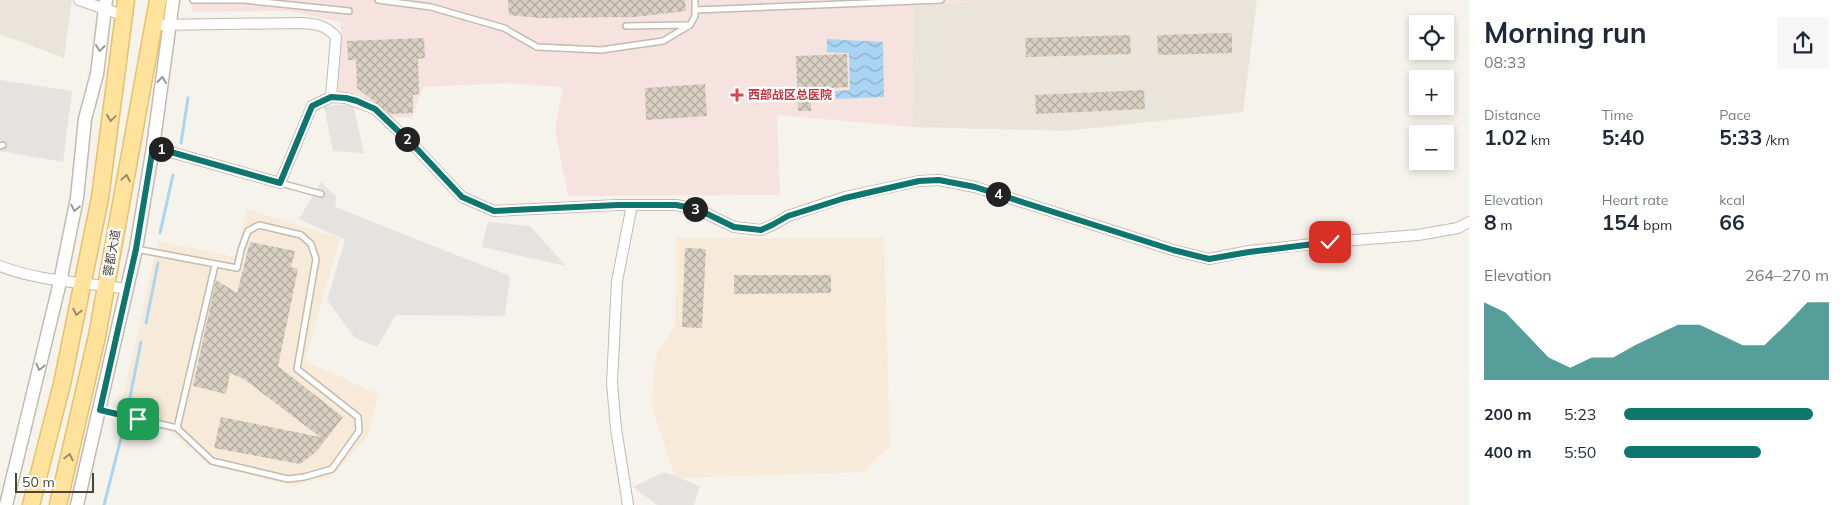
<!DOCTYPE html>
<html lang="en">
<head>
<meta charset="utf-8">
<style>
  :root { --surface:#fff; --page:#f6f6f7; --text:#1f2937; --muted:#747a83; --accent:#0f766e }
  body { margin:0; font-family:Mulish,"Noto Sans SC",sans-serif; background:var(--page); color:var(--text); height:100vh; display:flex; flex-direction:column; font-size:19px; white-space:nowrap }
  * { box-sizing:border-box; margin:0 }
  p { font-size:16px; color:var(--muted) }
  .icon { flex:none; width:28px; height:28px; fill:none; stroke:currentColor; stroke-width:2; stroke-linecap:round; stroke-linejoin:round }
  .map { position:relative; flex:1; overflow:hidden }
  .panel { display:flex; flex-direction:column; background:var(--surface); width:375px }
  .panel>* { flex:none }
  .controls { position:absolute; left:1409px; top:15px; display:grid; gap:10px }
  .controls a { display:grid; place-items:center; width:45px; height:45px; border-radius:0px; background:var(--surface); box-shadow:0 2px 8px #0003; font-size:25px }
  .scale { position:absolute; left:15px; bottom:12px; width:79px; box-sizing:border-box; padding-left:5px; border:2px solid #4b4439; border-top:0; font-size:14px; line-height:18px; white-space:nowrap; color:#4b4439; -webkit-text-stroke:4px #fff; paint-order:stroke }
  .pin { position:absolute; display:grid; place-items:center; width:42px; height:42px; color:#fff; margin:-21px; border-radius:10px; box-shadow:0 2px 8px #0006 }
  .km { position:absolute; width:25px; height:25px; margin:-12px; border-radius:50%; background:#222; color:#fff; font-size:14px; line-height:25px; text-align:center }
  .round { display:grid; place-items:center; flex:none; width:52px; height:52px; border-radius:0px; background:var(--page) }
  .head { display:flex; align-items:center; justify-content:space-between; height:85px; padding:0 15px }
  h1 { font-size:28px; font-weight:700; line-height:38px }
  .stats { display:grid; grid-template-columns:repeat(3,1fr); gap:8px; height:85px; padding:5px 15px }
  .stats div { display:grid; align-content:center }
  .stats b { font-size:21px; font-weight:700 }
  .stats small { font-size:14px; font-weight:400 }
  .stats p { font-size:14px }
  .chart { height:140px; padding:10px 15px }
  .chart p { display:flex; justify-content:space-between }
  .chart svg { width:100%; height:90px; margin-top:5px; fill:var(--accent); opacity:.7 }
  ul { padding:0 15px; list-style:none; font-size:16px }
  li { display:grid; grid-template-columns:80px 60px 1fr; align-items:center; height:38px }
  li i { height:12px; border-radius:6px; background:var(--accent) }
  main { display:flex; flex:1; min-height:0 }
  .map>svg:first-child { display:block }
</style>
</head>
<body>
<main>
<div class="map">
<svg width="1469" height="505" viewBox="0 0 1469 505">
  <defs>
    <pattern id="water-waves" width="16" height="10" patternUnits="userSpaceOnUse" patternTransform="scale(1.25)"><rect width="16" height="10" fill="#a9d4f2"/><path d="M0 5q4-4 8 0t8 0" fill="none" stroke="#8caec5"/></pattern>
    <pattern id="building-cross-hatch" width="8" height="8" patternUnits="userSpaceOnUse" patternTransform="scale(1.25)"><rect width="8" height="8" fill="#d8cfc1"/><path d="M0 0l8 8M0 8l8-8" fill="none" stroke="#b1aa9e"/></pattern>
  </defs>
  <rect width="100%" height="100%" fill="#f6f3ec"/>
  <path fill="#eae5da" d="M0 0H72L64 58 0 34Z
    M971 0H1257L1243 112 1065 131 912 127 914 6 971 2Z"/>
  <path fill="#f7ead8" d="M246 209 340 238 305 361 378 394 368 436 332 476 293 486 209 465 170 431 118 421 158 241 236 257Z
    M676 238H884L890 446 863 472 675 478 651 403 656 355 675 326Z"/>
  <path fill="#f6e3e0" d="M192 0H971V2L914 6 912 127 777 115 780 195 568 196 555 129 563 87 505 83 423 87 412 118 391 117 364 99 338 92 341 22 289 11 191 12Z"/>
  <path fill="#e5e3e0" d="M0 80 72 91 63 162 0 151Z
    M353 104 364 153 333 151 324 106Z
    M321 182 337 198 335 207 510 276 505 316 396 315 377 347 355 338 327 300 345 240 299 219Z
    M488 222 530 226 566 266 482 247Z
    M664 472 700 486 694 505H657L633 487Z"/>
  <path fill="url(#water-waves)" d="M827 39 883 42 884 97 836 99 835 91 850 90 849 53 827 52Z"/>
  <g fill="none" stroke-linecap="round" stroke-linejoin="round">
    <path stroke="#a9d4f2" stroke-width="3" d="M181 143 188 98
      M160 233 173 175
      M146 323 158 263
      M128 407 141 342
      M104 505 124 426"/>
  </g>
  <path fill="url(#building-cross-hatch)" d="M508 0H685L686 11 634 17 540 18 509 15Z
    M1232 33V53L1158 55 1157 35Z
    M1130 35 1131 54 1026 57 1025 38Z
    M424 38 425 58 418 59 419 94 413 95V113L390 114 357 88 356 60H348L347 41Z
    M847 54 848 87 831 88 832 100H811V111H798L796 56Z
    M705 84 707 116 646 120 645 88Z
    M1144 90 1145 109 1036 114 1035 95Z
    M250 242 295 251 291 267 298 269 278 366 343 417 316 452 300 464 214 448 221 417 320 437 244 379 230 373 226 394 193 386 216 280 237 293Z
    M685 248 706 249 702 328 682 327Z
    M734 275H831V293L734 294Z"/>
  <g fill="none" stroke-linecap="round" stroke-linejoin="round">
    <g stroke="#c2bbae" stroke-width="8">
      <path id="service" d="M193 0H245
        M243 0 349 11
        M378 0 431 7 504 28 537 47 601 50 663 41 690 25 695 16V10L941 0
        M695 0V10
        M626 26 688 25
        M0 146 3 145
        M280 183 321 194
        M100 410 177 428 212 461 288 479 304 477 332 469 359 431 358 417 297 369 316 259 311 244 301 235 259 225 248 231 241 250 237 268 136 249
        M177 428 215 265"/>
    </g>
    <g stroke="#c2bbae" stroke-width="12">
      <path id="minor" d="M79 0 125 16
        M154 25 301 23C316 24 326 25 336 37L331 97
        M153 147 280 183 312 106 331 97 346 98 375 109 418 150 462 197 494 211 618 205H676L697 209 734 227 761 230 773 225 788 216 845 197 919 181 939 180 975 187 1173 250 1209 259 1249 251 1330 242 1418 235 1458 228 1469 222
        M0 266C40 282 85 282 127 289
        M628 505 616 428 612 383 617 281 632 205"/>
    </g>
    <g stroke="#c2bbae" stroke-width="15">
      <path id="tertiary" d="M6 505 60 282 77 198 85 119 97 74 106 0
        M77 505 136 249 153 147 173 0"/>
    </g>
    <g stroke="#e6c16a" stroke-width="19">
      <path id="primary" d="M31 505 62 384 100 198 126 0
        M58 505 97 336 158 0"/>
    </g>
    <use href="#service" stroke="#fff" stroke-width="5"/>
    <use href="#minor" stroke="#fff" stroke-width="10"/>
    <use href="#tertiary" stroke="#fff" stroke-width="12"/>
    <use href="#primary" stroke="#ffe39c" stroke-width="16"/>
  </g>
  <defs><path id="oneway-chevron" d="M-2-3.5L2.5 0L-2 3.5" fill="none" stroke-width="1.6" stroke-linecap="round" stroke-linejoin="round" transform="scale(1.25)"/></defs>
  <g stroke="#9c9892">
    <use href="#oneway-chevron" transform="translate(100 48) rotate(97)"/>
    <use href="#oneway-chevron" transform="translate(162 80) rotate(-83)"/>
    <use href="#oneway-chevron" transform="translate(75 208) rotate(102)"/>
    <use href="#oneway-chevron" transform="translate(40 367) rotate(103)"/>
  </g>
  <g stroke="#9c8c66">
    <use href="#oneway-chevron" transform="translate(111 118) rotate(98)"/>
    <use href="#oneway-chevron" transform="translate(126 178) rotate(-80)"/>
    <use href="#oneway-chevron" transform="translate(77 312) rotate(102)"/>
    <use href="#oneway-chevron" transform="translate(69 457) rotate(-77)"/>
  </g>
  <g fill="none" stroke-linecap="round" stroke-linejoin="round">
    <g stroke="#fff" stroke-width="10">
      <path id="route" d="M138 419 100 410 136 249 153 147 280 183 312 106 331 97 346 98 357 101 375 109 418 150 462 197 494 211 618 205H676L697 209 734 227 761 230 772 225 788 216 845 198 919 181 939 180 975 187 1173 250 1209 259 1249 252 1330 242"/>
    </g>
    <use href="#route" stroke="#0f766e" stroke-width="6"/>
  </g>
  <path fill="#e0444e" stroke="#fff" stroke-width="2" d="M734.5 87.5h5v5h5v5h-5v5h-5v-5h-5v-5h5z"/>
  <g text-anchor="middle" stroke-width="4.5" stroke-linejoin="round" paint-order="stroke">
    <g font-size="12" font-weight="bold" fill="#be3a42" stroke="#fff" text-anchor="start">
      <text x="748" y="99">西部战区总医院</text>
    </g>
    <g font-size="12" fill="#4b4439" stroke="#fff">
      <text transform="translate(112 253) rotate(-80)" y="4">蓉都大道</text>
    </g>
  </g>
</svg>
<div class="controls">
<a><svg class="icon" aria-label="locate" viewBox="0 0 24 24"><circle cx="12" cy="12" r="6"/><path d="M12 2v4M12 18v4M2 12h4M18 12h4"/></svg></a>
<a>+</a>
<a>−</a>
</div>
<div class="scale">50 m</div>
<div class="pin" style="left:138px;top:419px;background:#1e9e55"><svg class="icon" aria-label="arrive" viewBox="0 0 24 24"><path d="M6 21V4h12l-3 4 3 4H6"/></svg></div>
<div class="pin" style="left:1330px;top:242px;background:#d93025"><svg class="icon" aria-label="check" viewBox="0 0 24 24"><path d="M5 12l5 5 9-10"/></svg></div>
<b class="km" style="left:161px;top:149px">1</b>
<b class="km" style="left:407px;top:139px">2</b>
<b class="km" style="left:695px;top:209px">3</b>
<b class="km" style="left:998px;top:194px">4</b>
</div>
<section class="panel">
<div class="head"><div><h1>Morning run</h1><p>08:33</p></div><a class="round"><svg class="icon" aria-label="share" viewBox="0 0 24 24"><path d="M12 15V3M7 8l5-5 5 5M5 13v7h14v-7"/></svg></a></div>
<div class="stats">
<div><p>Distance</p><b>1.02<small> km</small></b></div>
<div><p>Time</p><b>5:40</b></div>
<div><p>Pace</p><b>5:33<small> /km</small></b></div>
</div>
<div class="stats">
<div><p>Elevation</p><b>8<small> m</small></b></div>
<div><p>Heart rate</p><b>154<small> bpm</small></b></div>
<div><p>kcal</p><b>66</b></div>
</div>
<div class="chart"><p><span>Elevation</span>264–270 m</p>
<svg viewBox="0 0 160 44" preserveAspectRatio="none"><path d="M0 44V6L10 11L20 22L30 33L40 38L50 33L60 33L70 27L80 22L90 17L100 17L110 22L120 27L130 27L140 17L150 6L160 6V44z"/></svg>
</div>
<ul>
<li><b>200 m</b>5:23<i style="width:92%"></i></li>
<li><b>400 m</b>5:50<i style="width:67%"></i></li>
</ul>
</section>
</main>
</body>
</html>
